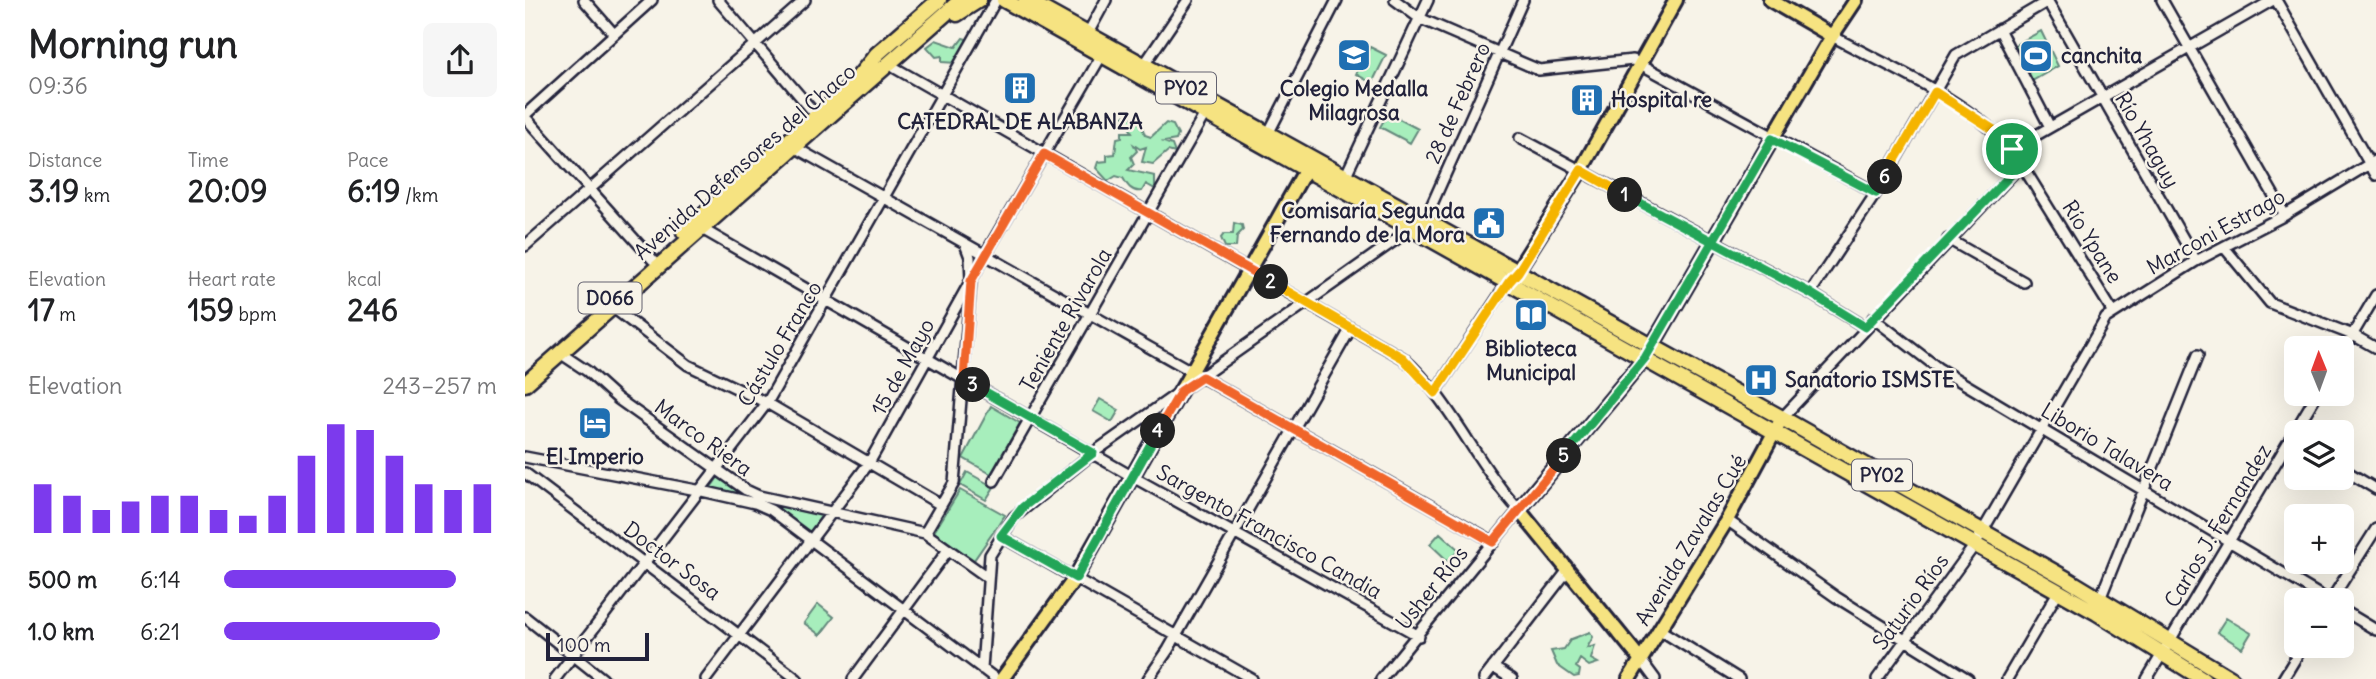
<!DOCTYPE html>
<html lang="en">
<head>
<meta charset="utf-8">
<style>
  :root { --surface:#fff; --page:#f6f6f6; --text:#202124; --muted:#757577; --accent:#7c3aed }
  body { margin:0; font-family:Delius,sans-serif; background:var(--page); color:var(--text); height:100vh; display:flex; flex-direction:column; font-size:26px; white-space:nowrap }
  * { box-sizing:border-box; margin:0 }
  p { font-size:23px; color:var(--muted) }
  .icon { flex:none; width:38px; height:38px; fill:none; stroke:currentColor; stroke-width:2; stroke-linecap:round; stroke-linejoin:round }
  .map { position:relative; flex:1; overflow:hidden }
  .sheet { display:flex; flex-direction:column; background:var(--surface); width:525px }
  .sheet>* { flex:none }
  .needle { width:46px; rotate:359deg }
  .controls { position:absolute; left:1759px; top:336px; display:grid; gap:14px }
  .controls a { display:grid; place-items:center; width:70px; height:70px; border-radius:10px; background:var(--surface); box-shadow:0 7px 28px #0002; font-size:35px }
  .scale { position:absolute; left:21px; bottom:18px; width:103px; box-sizing:border-box; padding-left:7px; border:4px solid #22223b; border-top:0; font-size:19px; line-height:24px; white-space:nowrap; color:#22223b; -webkit-text-stroke:5px #f7f3e8; paint-order:stroke }
  .pin { position:absolute; display:grid; place-items:center; width:60px; height:60px; color:#fff; margin:-30px; border:4px solid #fff; border-radius:50%; box-shadow:0 2px 7px #0007 }
  .km { position:absolute; width:35px; height:35px; margin:-18px; border-radius:50%; background:#222; color:#fff; font-size:19px; line-height:35px; text-align:center }
  .round { display:grid; place-items:center; flex:none; width:74px; height:74px; border-radius:10px; background:var(--page) }
  .overview { display:flex; align-items:center; justify-content:space-between; height:119px; padding:0 28px }
  h1 { font-size:38px; font-weight:800; line-height:52px }
  .figures { display:grid; grid-template-columns:repeat(3,1fr); gap:10px; height:119px; padding:7px 28px }
  .figures div { display:grid; align-content:center }
  .figures b { font-size:30px; font-weight:800 }
  .figures small { font-size:19px; font-weight:400 }
  .figures p { font-size:19px }
  .chart { height:196px; padding:14px 28px }
  .chart p { display:flex; justify-content:space-between }
  .chart svg { width:100%; height:126px; margin-top:7px; stroke:var(--accent); stroke-width:6 }
  ul { padding:0 28px; list-style:none; font-size:23px }
  li { display:grid; grid-template-columns:112px 84px 1fr; align-items:center; height:52px }
  li i { height:18px; border-radius:9px; background:var(--accent) }
  main { display:flex; flex:1; min-height:0 }
  .map>svg:first-child { display:block }
</style>
</head>
<body>
<main>
<section class="sheet">
<div class="overview"><div><h1>Morning run</h1><p>09:36</p></div><a class="round"><svg class="icon" aria-label="share" viewBox="0 0 24 24"><path d="M12 15V3M7 8l5-5 5 5M5 13v7h14v-7"/></svg></a></div>
<div class="figures">
<div><p>Distance</p><b>3.19<small> km</small></b></div>
<div><p>Time</p><b>20:09</b></div>
<div><p>Pace</p><b>6:19<small> /km</small></b></div>
</div>
<div class="figures">
<div><p>Elevation</p><b>17<small> m</small></b></div>
<div><p>Heart rate</p><b>159<small> bpm</small></b></div>
<div><p>kcal</p><b>246</b></div>
</div>
<div class="chart"><p><span>Elevation</span>243–257 m</p>
<svg viewBox="0 0 160 44" preserveAspectRatio="none"><path d="M5 44V27M15 44V31M25 44V36M35 44V33M45 44V31M55 44V31M65 44V36M75 44V38M85 44V31M95 44V17M105 44V6M115 44V8M125 44V17M135 44V27M145 44V29M155 44V27"/></svg>
</div>
<ul>
<li><b>500 m</b>6:14<i style="width:85%"></i></li>
<li><b>1.0 km</b>6:21<i style="width:79%"></i></li>
</ul>
</section>
<div class="map">
<svg width="1851" height="679" viewBox="0 0 1851 679">
  <rect width="100%" height="100%" fill="#f7f3e8"/>
  <filter id="ink" filterUnits="userSpaceOnUse"><feTurbulence type="fractalNoise" baseFrequency=".0143" numOctaves="2"/><feDisplacementMap in="SourceGraphic" scale="14" xChannelSelector="R" yChannelSelector="G"/><feConvolveMatrix kernelMatrix="1 2 1 2 8 2 1 2 1" color-interpolation-filters="sRGB"/></filter>
  <g filter="url(#ink)">
    <path fill="#a7eebc" stroke="#64887c" stroke-width="2" d="M1516 31 1533 66 1507 81 1490 45Z
      M438 38 445 40 432 63 417 62V56L411 57 402 47 411 40 431 47Z
      M845 47 861 55 847 83 831 74Z
      M863 113 893 129 885 143 855 127Z
      M603 115 616 124 620 135 626 137 641 123 648 125 653 135 651 140 639 142 647 145 650 153 643 151 628 164 617 162 621 147 615 149 609 145 612 151 606 157 609 164 603 170 630 176V189L621 184 617 191C607 193 602 185 598 178L591 176 583 181 571 168 573 162 582 161V155L590 154 592 138 597 137V132H607L603 125 595 122 598 116Z
      M709 223 717 225 718 230 712 236 711 247H700L696 238 699 234H708Z
      M575 399 594 410 587 422 568 411Z
      M466 406 495 423 466 474 438 458Z
      M442 472 469 487 461 500 435 485Z
      M194 476 245 504 297 514 298 517 284 534 251 510 185 489Z
      M435 490 480 515 449 560 409 532Z
      M915 533 934 550 923 561 905 544Z
      M293 604 309 617 295 635 279 623Z
      M1701 618 1726 633 1717 648 1692 632Z
      M1065 632 1068 637 1062 648 1070 646 1066 659 1073 663 1064 666 1055 659 1051 667 1055 670 1054 676 1049 677 1032 665 1026 651 1039 649 1046 639Z"/>
    <g fill="none" stroke-linecap="round" stroke-linejoin="round">
      <g stroke="#22223b" stroke-width="14">
        <path id="minor" d="M59 0 89 34
          M193 0 292 116
          M870 0 894 18 1014 70 1108 60 1351 193
          M1522 0 1671 261
          M1637 0 1760 215
          M1751 0 1851 175
          M1474 29 1525 127
          M563 33 581 0
          M1307 36C1368 69 1439 98 1487 149L1588 312
          M619 65 663 0
          M370 68 878 358C926 400 951 464 994 510L856 679
          M0 115 127 0
          M0 117 128 260
          M743 134 812 0
          M995 138 1285 293 1340 327
          M271 148 969 542
          M1487 149 1748 0
          M821 175 903 0
          M900 220 998 0
          M177 229 608 477 894 636
          M1423 239 1499 282
          M0 246 280 0
          M1699 247 1745 303 1828 335 1851 348
          M1285 293 1351 193 1431 55 1523 1
          M87 307 163 365 242 403 416 505
          M1348 318 1413 368 1803 600
          M35 353 62 371 93 399 221 490 234 496 400 533 462 577
          M1816 354 1851 295
          M910 393 983 282
          M1257 418 1496 165
          M0 457 177 491 230 503 246 510 471 679
          M1816 468 1851 489
          M0 473 272 679
          M469 481 681 112
          M1202 520 1311 597 1443 679
          M400 533 429 483 446 281 445 257 440 244
          M476 536 727 679
          M1575 599 1673 355
          M1806 600 1851 529
          M1816 609 1851 630
          M0 617 78 679
          M1135 630 1214 679
          M1116 660 1130 679
          M968 667 987 679
          M457 669 465 555 489 517 568 453 886 229
          M30 679 242 403 471 0
          M181 679 344 463 460 255 578 53
          M328 679 423 550
          M623 679 643 650 826 328
          M959 679 1043 570
          M1352 679 1449 546 1581 318 1671 261 1760 215 1851 160
          M1482 679 1533 592
          M1622 679 1792 394
          M1758 679 1778 646"/>
      </g>
      <g stroke="#22223b" stroke-width="18">
        <path id="major" d="M1245 0 1307 36
          M988 277 1056 170 1151 0
          M1116 660 994 510 1120 358 1307 36 1331 0
          M477 679 550 578 781 169
          M1104 679 1202 520 1257 418"/>
      </g>
      <g stroke="#22223b" stroke-width="19">
        <path id="highway" d="M479 0 1572 613 1678 679
          M501 0 1257 418 1542 579 1707 679
          M432 14 454 0
          M331 80 352 54 414 0
          M159 232 339 75
          M0 384 436 0"/>
      </g>
      <use href="#minor" stroke="#f7f3e8" stroke-width="9"/>
      <use href="#major" stroke="#f6e381" stroke-width="12"/>
      <use href="#highway" stroke="#f6e381" stroke-width="14"/>
    </g>
  </g>
  <g fill="none" stroke-linecap="round" stroke-linejoin="round" filter="url(#ink)">
    <g stroke="#fff" stroke-width="14">
      <path id="split-1" d="M1100 195 1285 293 1340 327 1496 164 1487 149"/>
    </g>
    <g stroke="#fff" stroke-width="14">
      <path id="split-2" d="M746 282 878 358 910 393 984 282 993 272 1056 170 1100 195"/>
    </g>
    <g stroke="#fff" stroke-width="14">
      <path id="split-3" d="M448 385 439 379 446 281 519 154 746 282"/>
    </g>
    <g stroke="#fff" stroke-width="14">
      <path id="split-4" d="M448 385 568 453 498 507 476 536 551 578 633 431"/>
    </g>
    <g stroke="#fff" stroke-width="14">
      <path id="split-5" d="M633 431 656 391 677 377 968 542 1039 456"/>
    </g>
    <g stroke="#fff" stroke-width="14">
      <path id="split-6" d="M1039 456 1120 358 1247 139 1351 193 1360 177"/>
    </g>
    <g stroke="#fff" stroke-width="14">
      <path id="split-7" d="M1360 177 1410 92 1469 130 1487 149"/>
    </g>
    <use href="#split-1" stroke="#22a559" stroke-width="9"/>
    <use href="#split-2" stroke="#f5b400" stroke-width="9"/>
    <use href="#split-3" stroke="#f0652b" stroke-width="9"/>
    <use href="#split-4" stroke="#22a559" stroke-width="9"/>
    <use href="#split-5" stroke="#f0652b" stroke-width="9"/>
    <use href="#split-6" stroke="#22a559" stroke-width="9"/>
    <use href="#split-7" stroke="#f5b400" stroke-width="9"/>
  </g>
  <defs>
    <g id="school-square" transform="scale(1.75)"><rect x="-9" y="-9" width="18" height="18" rx="4" fill="#1f6fb2" stroke="#f7f3e8"/><path d="M0-5L7-2L0 1L-7-2ZM-4 1L0 2.5L4 1V4Q0 6-4 4Z" fill="#fff"/></g>
    <g id="stadium-square" transform="scale(1.75)"><rect x="-9" y="-9" width="18" height="18" rx="4" fill="#1f6fb2" stroke="#f7f3e8"/><path d="M0-5a6.5 5 0 1 0 0 10a6.5 5 0 1 0 0-10ZM-3.5-1.8h7v3.6h-7Z" fill="#fff"/></g>
    <g id="building-square" transform="scale(1.75)"><rect x="-9" y="-9" width="18" height="18" rx="4" fill="#1f6fb2" stroke="#f7f3e8"/><path d="M-4-6H4V6H1V3H-1V6H-4ZM-2.5-4.3h1.7v1.8h-1.7ZM.8-4.3h1.7v1.8H.8ZM-2.5-1h1.7V.8h-1.7ZM.8-1h1.7V.8H.8Z" fill="#fff"/></g>
    <g id="civic-square" transform="scale(1.75)"><rect x="-9" y="-9" width="18" height="18" rx="4" fill="#1f6fb2" stroke="#f7f3e8"/><path d="M-.6-6.5H3V-4.5H.6V-3L4-1V1h2V6H-6V1h2V-1L-.6-3ZM-1.2 2.5V6h2.4V2.5Z" fill="#fff"/></g>
    <g id="library-square" transform="scale(1.75)"><rect x="-9" y="-9" width="18" height="18" rx="4" fill="#1f6fb2" stroke="#f7f3e8"/><path d="M-6-4Q-3-5.5-.7-3.5V5Q-3 3-6 4ZM6-4Q3-5.5 .7-3.5V5Q3 3 6 4Z" fill="#fff"/></g>
    <g id="hospital-square" transform="scale(1.75)"><rect x="-9" y="-9" width="18" height="18" rx="4" fill="#1f6fb2" stroke="#f7f3e8"/><path d="M-5-5h3v3.5h4V-5h3V5h-3V1.5h-4V5h-3Z" fill="#fff"/></g>
    <g id="hotel-square" transform="scale(1.75)"><rect x="-9" y="-9" width="18" height="18" rx="4" fill="#1f6fb2" stroke="#f7f3e8"/><path d="M-6-4.5h1.5V1H6V5H4.5V3h-9V5H-6ZM-4 0a1.8 1.8 0 1 1 3.6 0ZM.5 0V-2.5h3Q6-2.5 6 0Z" fill="#fff"/></g>
  </defs>
  <g fill-rule="evenodd">
    <use href="#school-square" x="829" y="55"/>
    <use href="#stadium-square" x="1511" y="56"/>
    <use href="#building-square" x="495" y="88"/>
    <use href="#building-square" x="1062" y="100"/>
    <use href="#civic-square" x="964" y="223"/>
    <use href="#library-square" x="1006" y="315"/>
    <use href="#hospital-square" x="1236" y="380"/>
    <use href="#hotel-square" x="70" y="423"/>
  </g>
  <g text-anchor="middle" stroke-width="5" stroke-linejoin="round" paint-order="stroke">
    <g fill="#f7f3e8" stroke="#62616f" stroke-width="2">
      <rect x="631" y="72.5" width="60" height="31" rx="5"/>
      <rect x="53.5" y="282.5" width="63" height="31" rx="5"/>
      <rect x="1327" y="459.5" width="60" height="31" rx="5"/>
    </g>
    <g font-size="19" font-weight="bold" fill="#22223b">
      <text x="661" y="95">PY02</text>
      <text x="85" y="305">D066</text>
      <text x="1357" y="482">PY02</text>
    </g>
    <g font-size="21" font-weight="bold" fill="#22223b" stroke="#f7f3e8">
      <text x="1536" y="63" text-anchor="start">canchita</text>
      <text x="829" y="96">Colegio Medalla<tspan x="829" dy="24">Milagrosa</tspan></text>
      <text x="1086" y="107" text-anchor="start">Hospital re</text>
      <text x="495" y="129">CATEDRAL DE ALABANZA</text>
      <text x="940" y="218" text-anchor="end">Comisaría Segunda<tspan x="940" dy="24">Fernando de la Mora</tspan></text>
      <text x="1006" y="356">Biblioteca<tspan x="1006" dy="24">Municipal</tspan></text>
      <text x="1260" y="387" text-anchor="start">Sanatorio ISMSTE</text>
      <text x="70" y="464">El Imperio</text>
    </g>
    <g font-size="21" fill="#22223b" stroke="#f7f3e8">
      <text transform="translate(933 103) rotate(-66)" y="7">28 de Febrero</text>
      <text transform="translate(1622 140) rotate(60)" y="7">Río Yhaguy</text>
      <text transform="translate(220 162) rotate(-41)" y="7">Avenida Defensores del Chaco</text>
      <text transform="translate(1691 232) rotate(-29)" y="7">Marconi Estrago</text>
      <text transform="translate(1567 242) rotate(58)" y="7">Río Ypane</text>
      <text transform="translate(541 320) rotate(-60)" y="7">Teniente Rivarola</text>
      <text transform="translate(255 344) rotate(-59)" y="7">Cástulo Franco</text>
      <text transform="translate(378 367) rotate(-61)" y="7">15 de Mayo</text>
      <text transform="translate(178 438) rotate(36)" y="7">Marco Riera</text>
      <text transform="translate(1582 447) rotate(31)" y="7">Liborio Talavera</text>
      <text transform="translate(1693 526) rotate(-59)" y="7">Carlos J. Fernandez</text>
      <text transform="translate(744 532) rotate(29)" y="7">Sargento Francisco Candia</text>
      <text transform="translate(1166 540) rotate(-59)" y="7">Avenida Zavalas Cué</text>
      <text transform="translate(147 561) rotate(37)" y="7">Doctor Sosa</text>
      <text transform="translate(907 588) rotate(-51)" y="7">Usher Ríos</text>
      <text transform="translate(1386 602) rotate(-54)" y="7">Saturio Ríos</text>
    </g>
  </g>
</svg>
<div class="controls">
<a><svg class="needle" viewBox="-14 -14 28 28"><path d="M0-13l5 13h-10z" fill="#e53935"/><path d="M0 13l5-13h-10z" fill="#757577"/></svg></a>
<a><svg class="icon" aria-label="layers" viewBox="0 0 24 24"><path d="M12 4l9 5-9 5-9-5zM3 14l9 5 9-5"/></svg></a>
<a>+</a>
<a>−</a>
</div>
<div class="scale">100 m</div>
<div class="pin" style="left:1487px;top:149px;background:#1e9e55"><svg class="icon" aria-label="arrive" viewBox="0 0 24 24"><path d="M6 21V4h12l-3 4 3 4H6"/></svg></div>
<b class="km" style="left:1100px;top:195px">1</b>
<b class="km" style="left:746px;top:282px">2</b>
<b class="km" style="left:448px;top:385px">3</b>
<b class="km" style="left:633px;top:431px">4</b>
<b class="km" style="left:1039px;top:456px">5</b>
<b class="km" style="left:1360px;top:177px">6</b>
</div>
</main>
</body>
</html>
